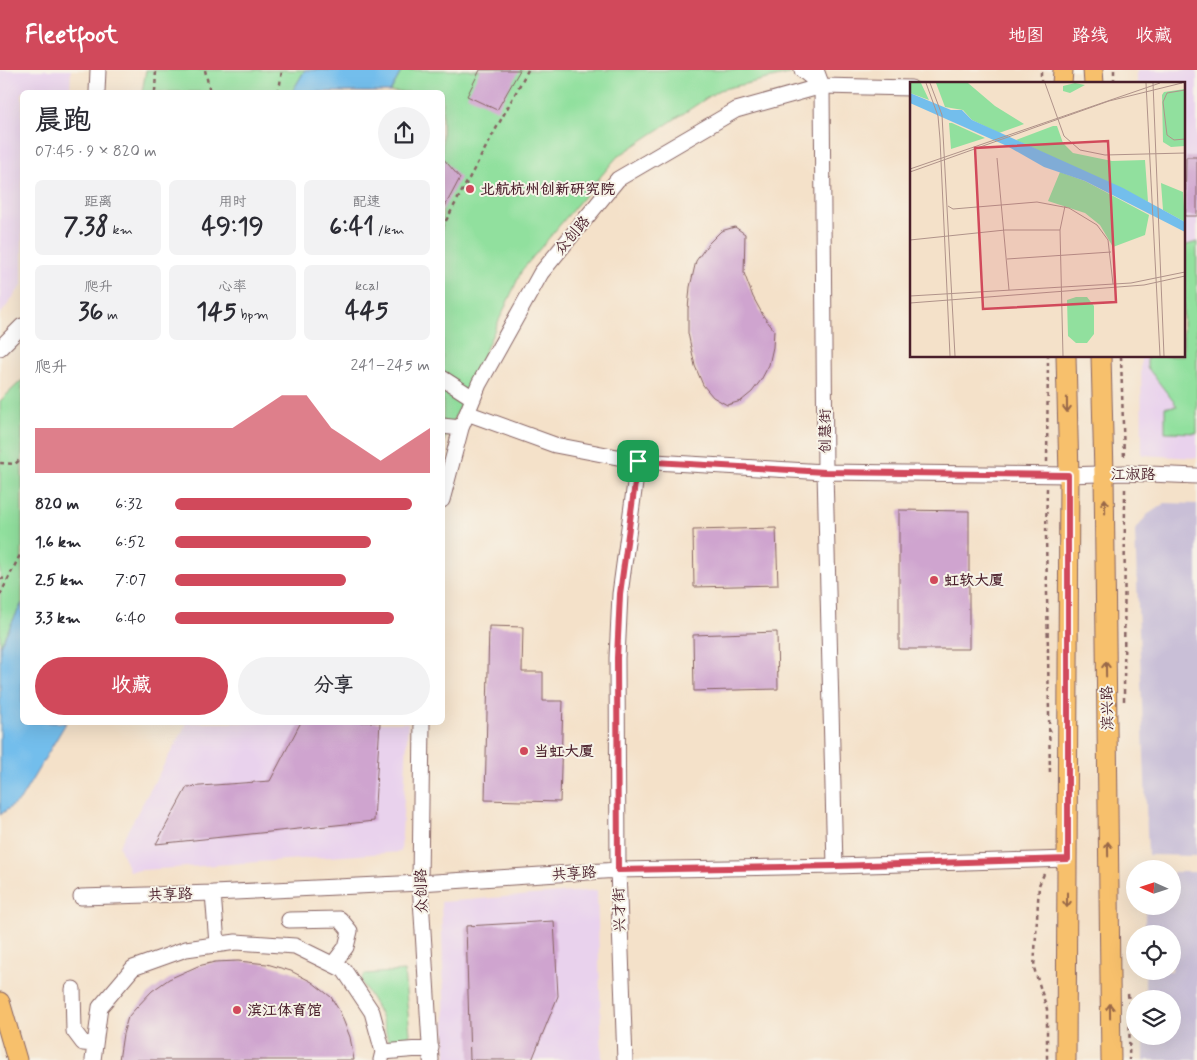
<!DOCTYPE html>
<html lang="zh">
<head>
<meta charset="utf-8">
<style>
  :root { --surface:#fff; --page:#f2f2f3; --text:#2b2b33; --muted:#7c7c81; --accent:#d1495b }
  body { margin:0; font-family:Mynerve,"LXGW WenKai TC",sans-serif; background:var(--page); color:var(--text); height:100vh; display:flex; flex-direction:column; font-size:19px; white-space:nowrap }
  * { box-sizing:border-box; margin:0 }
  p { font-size:16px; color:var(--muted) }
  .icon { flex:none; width:28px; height:28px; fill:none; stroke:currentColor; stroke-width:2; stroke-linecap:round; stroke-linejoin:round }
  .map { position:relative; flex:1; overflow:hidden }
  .details { position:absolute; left:20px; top:20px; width:425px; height:635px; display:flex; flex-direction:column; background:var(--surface); border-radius:8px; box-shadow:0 5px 20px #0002 }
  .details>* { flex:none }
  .needle { width:32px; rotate:273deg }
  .tools { position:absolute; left:1126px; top:790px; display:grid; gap:10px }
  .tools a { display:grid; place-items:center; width:55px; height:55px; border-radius:50%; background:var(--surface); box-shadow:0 5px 20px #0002; font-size:25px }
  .pin { position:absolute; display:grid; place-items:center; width:42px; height:42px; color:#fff; margin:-21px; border-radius:10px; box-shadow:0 2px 8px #0006 }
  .round { display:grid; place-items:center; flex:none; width:52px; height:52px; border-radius:26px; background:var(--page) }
  .headline { display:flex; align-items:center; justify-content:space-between; height:85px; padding:0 15px }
  h1 { font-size:28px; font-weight:700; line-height:38px }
  .stats { display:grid; grid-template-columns:repeat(3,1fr); gap:8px; height:85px; padding:5px 15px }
  .stats div { display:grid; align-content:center; border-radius:8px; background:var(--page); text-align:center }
  .stats b { font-size:25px; font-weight:700 }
  .stats small { font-size:14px; font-weight:400 }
  .stats p { font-size:14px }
  .chart { height:140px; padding:10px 15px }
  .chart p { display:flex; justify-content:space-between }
  .chart svg { width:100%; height:90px; margin-top:5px; fill:var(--accent); opacity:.7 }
  .button { display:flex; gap:10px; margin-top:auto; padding:10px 15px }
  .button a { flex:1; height:58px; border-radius:30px; background:var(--accent); color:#fff; font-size:20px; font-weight:700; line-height:58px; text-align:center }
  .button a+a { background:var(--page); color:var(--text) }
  ul { padding:0 15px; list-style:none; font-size:16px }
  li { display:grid; grid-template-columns:80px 60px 1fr; align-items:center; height:38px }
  li i { height:12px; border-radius:6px; background:var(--accent) }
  header { display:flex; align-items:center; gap:30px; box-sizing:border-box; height:70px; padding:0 25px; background:var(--accent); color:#fff }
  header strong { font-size:24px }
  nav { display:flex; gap:28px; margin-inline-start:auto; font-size:18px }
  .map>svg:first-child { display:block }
</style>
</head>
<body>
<header>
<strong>Fleetfoot</strong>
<nav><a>地图</a><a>路线</a><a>收藏</a></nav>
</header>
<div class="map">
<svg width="1197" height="990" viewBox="0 0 1197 990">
  <rect width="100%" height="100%" fill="#f7f3e8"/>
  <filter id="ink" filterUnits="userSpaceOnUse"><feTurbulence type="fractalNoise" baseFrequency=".02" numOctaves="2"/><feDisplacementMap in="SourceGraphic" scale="10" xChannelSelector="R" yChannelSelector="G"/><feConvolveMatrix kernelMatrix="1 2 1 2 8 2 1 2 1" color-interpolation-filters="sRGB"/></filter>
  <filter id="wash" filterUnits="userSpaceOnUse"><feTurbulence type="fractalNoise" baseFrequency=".0096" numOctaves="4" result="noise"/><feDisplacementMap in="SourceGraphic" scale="20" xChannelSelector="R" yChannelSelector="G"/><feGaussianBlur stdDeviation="1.12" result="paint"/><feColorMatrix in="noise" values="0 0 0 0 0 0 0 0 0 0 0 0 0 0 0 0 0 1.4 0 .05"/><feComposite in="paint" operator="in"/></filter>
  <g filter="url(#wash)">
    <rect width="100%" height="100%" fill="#f4e1c9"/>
    <path fill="#e9d2ed" d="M0 0H71L70 22H22V215L0 245Z
      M1137 0H1197V388L1142 385 1141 286H1183V14H1137Z
      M187 653H408L401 782 129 801 119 776Z
      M597 820 602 990H446L441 832Z"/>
    <path fill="#c9bfd7" d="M1165 433 1197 434V786L1148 785 1135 461 1147 445Z
      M1173 802H1197V990H1144V966H1172V929H1145V901H1172V864H1145V836H1172Z"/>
    <path fill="#91e09e" stroke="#6e8064" d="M146 0H305L292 22H142Z
      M402 0H787L789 4 719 20 617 87 522 200 443 373 442 22H390Z
      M1197 172V363L1165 362V337L1177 336 1147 297V286H1183V176Z
      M22 310V533L0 576V331Z
      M404 901 410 964 405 974 393 976C387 972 387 965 385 958 380 941 370 926 361 911L365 904Z"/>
    <path fill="#73beec" stroke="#5e6e8c" d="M305 0H402L390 22H292Z
      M22 533V652L66 653 20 730 0 745V576Z"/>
    <g id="blocks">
      <path fill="#cfa4cf" d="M480 0H520L497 40 467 26Z
        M442 87 460 108 442 142Z
        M1186 87H1197V146H1185Z
        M735 157 745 164 744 203 753 227 764 247 774 260 773 277 769 295 761 310 752 322 741 331 727 335 713 327 703 315 695 296 688 263V239L690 217 696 191 708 174 721 161Z
        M899 440 969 441V579H899Z
        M776 458 778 515 694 517 693 460Z
        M489 556 523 557 522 602H543V631H563L560 732 485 730Z
        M777 562 778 619 694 621 693 565Z
        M301 652H380L374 751 156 774 187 717 270 711Z
        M554 851 558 926 532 990H470L466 856Z
        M238 891 267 894 291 901 312 912 331 927 340 942 350 967 354 990H119L123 964 128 947 136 938 152 921 169 909 198 896 215 892Z"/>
    </g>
  </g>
  <g filter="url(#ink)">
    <use href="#blocks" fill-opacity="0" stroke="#866362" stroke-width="1"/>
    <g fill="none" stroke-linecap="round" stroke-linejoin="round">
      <g stroke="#866362" stroke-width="17">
        <path id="minor" d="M802 0 821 15
          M816 0 822 16 825 402 835 796
          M97 22 98 0
          M0 278 22 256
          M442 308 473 328
          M467 343 555 375 638 391 825 402 1069 405 1125 403 1197 406
          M442 356 461 358
          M442 430 461 358 479 314 541 203 618 109 736 40 822 16 911 18
          M422 652 420 813 431 990
          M213 823 217 874
          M81 827 213 823 420 813 618 800 835 796 1068 789
          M289 850 340 849 350 861 346 877 333 894
          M73 919 74 961 83 973 95 974
          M383 982 431 978
          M93 990 100 937 133 898 186 879 236 872 295 876 344 900 372 942 383 982 381 990
          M625 990 618 800 617 588 620 524 638 391"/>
      </g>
      <g stroke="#866362" stroke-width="21">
        <path id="major" d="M1093 0 1094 14
          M1062 14 1063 0
          M1101 286 1104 404 1111 990
          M0 932 17 990
          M1066 990 1069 405 1066 286"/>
      </g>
      <path stroke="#866362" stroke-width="2.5" stroke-dasharray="4 4" stroke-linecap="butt" d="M205 0 210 22
        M1114 0V14
        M1041 14V0
        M155 22 156 0
        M277 22 280 14 282 0
        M442 158 528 0
        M1121 286 1124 389
        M21 319H22
        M1047 392 1048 286
        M0 393 15 394 22 388
        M1047 418 1046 463 1050 705
        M0 509 8 508
        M0 525 22 481
        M1124 631 1125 417
        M1044 804 1039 815 1034 898 1047 939V990
        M1128 924 1130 940 1129 990"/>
      <use href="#minor" stroke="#fff" stroke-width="15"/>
      <use href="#major" stroke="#f7c06c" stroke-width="19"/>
    </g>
    <defs><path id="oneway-shaft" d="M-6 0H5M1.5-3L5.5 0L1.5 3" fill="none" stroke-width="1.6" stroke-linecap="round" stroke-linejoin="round" transform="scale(1.25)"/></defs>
    <g stroke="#986748">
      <use href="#oneway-shaft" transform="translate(1067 335) rotate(89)"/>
      <use href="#oneway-shaft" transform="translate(1105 436) rotate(-91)"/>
      <use href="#oneway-shaft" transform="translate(1106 599) rotate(-91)"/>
      <use href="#oneway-shaft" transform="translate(1108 779) rotate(-91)"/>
      <use href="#oneway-shaft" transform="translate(1067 830) rotate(90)"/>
      <use href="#oneway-shaft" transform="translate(1110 941) rotate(-91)"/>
    </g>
  </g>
  <g fill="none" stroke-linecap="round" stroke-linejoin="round" filter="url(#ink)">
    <g stroke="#fff" stroke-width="10">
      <path id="route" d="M638 391 825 402 1068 405V789L835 796 618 800 617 588 620 524Z"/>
    </g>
    <use href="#route" stroke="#d1495b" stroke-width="6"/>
  </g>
  <g fill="#d1495b" stroke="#f7f3e8" stroke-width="2">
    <circle cx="470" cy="119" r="5"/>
    <circle cx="934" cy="510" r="5"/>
    <circle cx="524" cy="681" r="5"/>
    <circle cx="237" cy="940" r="5"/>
  </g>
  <g text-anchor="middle" stroke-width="4" stroke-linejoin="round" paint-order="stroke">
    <g font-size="15" font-weight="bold" fill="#4a1f2b" stroke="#f7f3e8" text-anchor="start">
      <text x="480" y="124">北航杭州创新研究院</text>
      <text x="944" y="515">虹软大厦</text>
      <text x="534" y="686">当虹大厦</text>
      <text x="247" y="945">滨江体育馆</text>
    </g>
    <g font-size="15" fill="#4a1f2b" stroke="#f7f3e8">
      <text transform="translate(572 165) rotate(-50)" y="5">众创路</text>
      <text transform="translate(825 361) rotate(-90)" y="5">创慧街</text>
      <text x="1133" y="409">江淑路</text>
      <text transform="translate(1107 638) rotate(-91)" y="5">滨兴路</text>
      <text transform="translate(574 803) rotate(-4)" y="5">共享路</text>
      <text transform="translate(421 821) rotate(-92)" y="5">众创路</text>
      <text transform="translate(170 824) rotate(-2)" y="5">共享路</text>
      <text transform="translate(619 840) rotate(-92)" y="5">兴才街</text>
    </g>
  </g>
  <g transform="translate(910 12)">
    <rect width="275" height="275" fill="#f4e1c9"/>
    <path d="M0 1H11L19 18 0 11ZM26 1H58L85 24 114 42 89 51 62 38 53 28 35 25ZM165 1 175 3 160 11 153 9V4ZM275 7V64L261 65 253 60 252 13 254 10ZM39 41H42L75 56 41 67ZM143 44H147L153 61 163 71 202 79 235 78 238 120 106 58ZM150 90 175 99 239 133 235 153 203 165 190 143 175 131 138 119ZM251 101 273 110 275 140 253 128ZM166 215H177L184 224V252L177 261H166L158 254 157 218Z" fill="#91e09e"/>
    <path d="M0 11 41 28H52L62 38 213 106 275 140V150L175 99 134 85 97 64 0 21Z" fill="#73beec"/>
    <path fill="none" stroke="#b0938a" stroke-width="1" d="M16 1 28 34 30 57 40 274M20 1 32 33 45 274M135 1 154 54 170 68 195 73 275 71M236 1 250 274M243 1 254 274M275 8 257 11 253 20 257 53 264 58 275 57M87 76 99 208M0 87 250 1M0 90 199 19 272 1M38 124 43 127 127 120 159 126 187 143 198 158 203 202M0 158 95 148H150M97 177 201 170M0 214 221 201 275 190M0 221 234 203 275 194M153 274 150 148 155 124"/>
    <path fill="#d1495b" fill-opacity="0.15" stroke="#d1495b" stroke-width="2.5" d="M198 59 206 220 73 227 65 66Z"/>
    <rect width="275" height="275" fill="none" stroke="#4a1f2b" stroke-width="2.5"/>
  </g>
</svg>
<div class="tools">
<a><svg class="needle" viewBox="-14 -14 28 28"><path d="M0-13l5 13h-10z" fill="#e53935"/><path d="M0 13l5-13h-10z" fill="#7c7c81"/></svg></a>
<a><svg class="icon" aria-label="locate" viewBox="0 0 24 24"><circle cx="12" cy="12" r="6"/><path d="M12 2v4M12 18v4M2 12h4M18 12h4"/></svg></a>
<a><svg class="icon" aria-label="layers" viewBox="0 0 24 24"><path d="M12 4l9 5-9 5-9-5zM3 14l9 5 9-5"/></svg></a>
</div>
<div class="pin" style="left:638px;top:391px;background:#1e9e55"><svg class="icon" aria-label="arrive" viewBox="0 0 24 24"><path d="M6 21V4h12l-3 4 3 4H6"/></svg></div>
<section class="details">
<div class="headline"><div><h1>晨跑</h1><p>07:45 · 9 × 820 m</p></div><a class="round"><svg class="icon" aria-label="share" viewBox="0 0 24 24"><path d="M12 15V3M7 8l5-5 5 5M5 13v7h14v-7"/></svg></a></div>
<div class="stats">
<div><p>距离</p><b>7.38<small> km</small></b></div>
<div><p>用时</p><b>49:19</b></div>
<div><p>配速</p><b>6:41<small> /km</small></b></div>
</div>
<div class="stats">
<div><p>爬升</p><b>36<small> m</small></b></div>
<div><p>心率</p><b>145<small> bpm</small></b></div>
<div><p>kcal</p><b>445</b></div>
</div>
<div class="chart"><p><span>爬升</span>241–245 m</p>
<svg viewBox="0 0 160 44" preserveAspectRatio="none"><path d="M0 44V22L10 22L20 22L30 22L40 22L50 22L60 22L70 22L80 22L90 14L100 6L110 6L120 22L130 30L140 38L150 30L160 22V44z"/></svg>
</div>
<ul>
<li><b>820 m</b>6:32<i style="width:93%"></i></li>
<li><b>1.6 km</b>6:52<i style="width:77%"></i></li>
<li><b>2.5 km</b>7:07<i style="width:67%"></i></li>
<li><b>3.3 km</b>6:40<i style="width:86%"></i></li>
</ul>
<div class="button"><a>收藏</a><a>分享</a></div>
</section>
</div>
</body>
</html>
